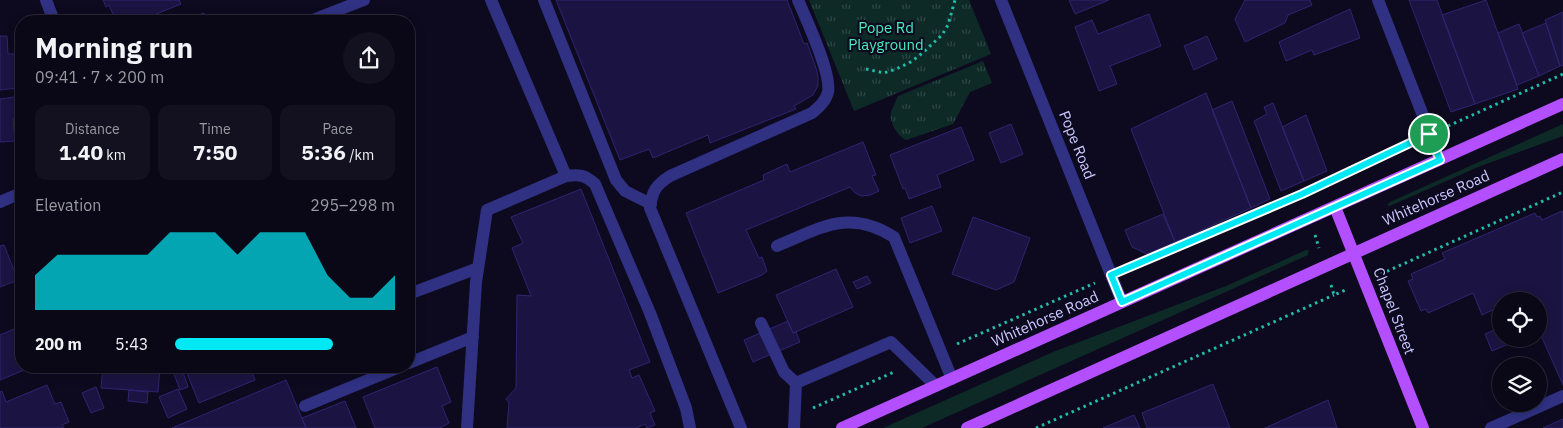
<!DOCTYPE html>
<html lang="en">
<head>
<meta charset="utf-8">
<style>
  :root { --surface:#0a0817; --page:#131120; --text:#f1f3f6; --muted:#999aa1; --line:#2a2936; --accent:#00e8f3 }
  body { margin:0; font-family:"IBM Plex Sans",sans-serif; background:var(--page); color:var(--text); height:100vh; display:flex; flex-direction:column; font-size:19px; white-space:nowrap }
  * { box-sizing:border-box; margin:0 }
  p { font-size:16px; color:var(--muted) }
  .icon { flex:none; width:28px; height:28px; fill:none; stroke:currentColor; stroke-width:2; stroke-linecap:round; stroke-linejoin:round }
  .map { position:relative; flex:1; overflow:hidden }
  .drawer { position:absolute; left:15px; top:15px; width:400px; height:358px; display:flex; flex-direction:column; background:var(--surface); border-radius:20px; box-shadow:0 2px 12px #0003,0 0 0 1px var(--line) }
  .drawer>* { flex:none }
  .buttons { position:absolute; left:1492px; top:292px; display:grid; gap:10px }
  .buttons a { display:grid; place-items:center; width:55px; height:55px; border-radius:50%; background:var(--surface); box-shadow:0 2px 12px #0003,0 0 0 1px var(--line); font-size:25px }
  .pin { position:absolute; display:grid; place-items:center; width:42px; height:42px; color:#fff; margin:-21px; border:2px solid #fff; border-radius:50%; box-shadow:0 1px 5px #0007 }
  .round { display:grid; place-items:center; flex:none; width:52px; height:52px; border-radius:26px; background:var(--page) }
  .head { display:flex; align-items:center; justify-content:space-between; height:85px; padding:0 20px }
  h1 { font-size:28px; font-weight:800; line-height:38px }
  .stats { display:grid; grid-template-columns:repeat(3,1fr); gap:8px; height:85px; padding:5px 20px }
  .stats div { display:grid; align-content:center; border-radius:12px; background:var(--page); text-align:center }
  .stats b { font-size:21px; font-weight:800 }
  .stats small { font-size:14px; font-weight:400 }
  .stats p { font-size:14px }
  .chart { height:140px; padding:10px 20px }
  .chart p { display:flex; justify-content:space-between }
  .chart svg { width:100%; height:90px; margin-top:5px; fill:var(--accent); opacity:.7 }
  ul { padding:0 20px; list-style:none; font-size:16px }
  li { display:grid; grid-template-columns:80px 60px 1fr; align-items:center; height:38px }
  li i { height:12px; border-radius:6px; background:var(--accent) }
  .map>svg:first-child { display:block }
</style>
</head>
<body>
<div class="map">
<svg width="1563" height="428" viewBox="0 0 1563 428">
  <defs>
    <pattern id="park-tufts" width="24" height="20" patternUnits="userSpaceOnUse" patternTransform="scale(1.25)"><rect width="24" height="20" fill="#0d2a27"/><path d="M3 7l-1-3M5 7V3M7 7l1-3M15 17l-1-3M17 17v-4M19 17l1-3" fill="none" stroke="#2f4747"/></pattern>
  </defs>
  <rect width="100%" height="100%" fill="#0d0a1f"/>
  <path fill="#0d2a27" d="M1563 124V136L1478 167 1390 206 1387 205 1390 202Z
    M1306 250H1309L1308 255 922 428H883L1053 352 1226 286Z"/>
  <path fill="url(#park-tufts)" d="M809 0H969L991 54 854 111Z
    M983 61 992 83 970 92 953 124 906 140C897 135 889 123 891 112 893 107 896 101 898 96Z"/>
  <path fill="#1b1442" stroke="#2f2471" d="M103 0H179L181 4 144 19 145 21H116L109 5 106 7Z
    M556 0H787L804 44 807 43 816 68 818 77V86L813 95 794 106 796 109 710 143 708 135 653 158 649 149 620 160Z
    M1069 0H1109L1075 14Z
    M1245 0H1310L1312 5 1288 15 1285 23 1245 42 1235 19Z
    M1409 0H1437L1475 104 1451 112Z
    M1486 0 1518 89 1475 104 1442 15Z
    M1350 9 1360 38 1314 55 1312 50 1286 61 1279 42Z
    M1563 12V65L1560 66 1545 20Z
    M204 13 207 21H183Z
    M1149 14 1161 46 1110 66 1117 84 1099 91 1075 27 1092 20 1098 34Z
    M1546 23 1560 66 1539 76 1522 33Z
    M1519 24 1539 76 1517 85 1498 33Z
    M0 36H7L8 54H15L18 88 0 90Z
    M1207 36 1217 59 1194 70 1184 46Z
    M1206 93 1251 208 1175 242 1131 129Z
    M21 96V118L13 119 15 141 0 142V99Z
    M1232 101 1270 199 1251 208 1212 110Z
    M1273 103 1304 181 1281 191 1254 121 1267 114 1264 107Z
    M1306 115 1327 171 1304 181 1282 127Z
    M1011 124 1023 154 1001 163 989 133Z
    M961 127 974 160 937 175 941 187 909 199 905 188 903 189 890 155Z
    M863 142 876 175 872 176 879 191 870 195 862 196 855 193 850 187 746 230 759 258 762 257 767 271 762 275 718 293 686 213 764 180 763 175 787 164 790 172Z
    M581 189 650 362 629 370 632 378 639 375 655 411 650 413 655 425 647 428 645 424 636 428H507L509 403 506 399 516 388 517 295 531 296 512 248 523 243 511 217Z
    M932 206 942 231 910 243 901 218Z
    M1562 211 1563 214V385L1539 331V301H1526L1523 296 1513 301H1501V306L1482 315 1473 293 1428 313 1426 309 1421 311 1408 281 1413 279 1411 274 1445 259 1442 253 1535 213 1537 217 1540 216 1542 220Z
    M1163 214 1175 242 1147 254 1132 247 1125 230Z
    M973 217 1030 238 1014 282 996 290 952 274Z
    M4 245 18 280 0 287V246Z
    M836 269 853 307 793 333 776 295Z
    M867 276 871 283 857 289 853 282Z
    M788 321 793 333 796 332 800 342 753 362 744 340Z
    M21 326V366H34L0 380V335Z
    M1501 327V339H1520L1492 351 1485 334Z
    M103 366H150V368H160L158 392 101 388Z
    M171 366H181L188 387 180 390Z
    M184 366H250L255 380 199 403Z
    M437 367 451 402 442 406 449 423 440 428H375L363 397Z
    M286 380 306 428H172Z
    M1213 384 1230 428H1147L1142 413Z
    M47 385 55 404 61 402 69 422 62 425 64 428H0V392L2 391 6 402Z
    M96 387 104 408 91 413 82 393Z
    M178 389 187 409 168 418 159 397Z
    M129 390 148 392 147 403 128 401Z
    M1328 400 1337 428H1265Z
    M345 401 356 428H306L302 418Z
    M1134 415 1140 428H1103Z
    M1563 419V428H1543Z"/>
  <g fill="none" stroke-linecap="round" stroke-linejoin="round">
    <path stroke="#21bba9" stroke-width="3" stroke-dasharray="2.5 4" stroke-linecap="butt" d="M866 69 884 73 896 69 909 63 919 56 942 35 948 25 955 0
      M1448 126 1563 74
      M1315 235 1319 248
      M1128 268 1302 194 1412 142
      M1381 274 1563 192
      M1331 285 1334 295 1348 289
      M957 344 1095 283
      M813 408 894 372
      M1036 428 1334 295"/>
    <path stroke="#303183" stroke-width="12" d="M46 0 54 21
      M491 0 566 176
      M544 0 616 180 625 191 651 204
      M1001 0 1122 302
      M1378 0 1440 159
      M310 21 364 0
      M0 202 21 193
      M777 246C821 228 849 208 894 237L952 379
      M409 294 478 268
      M761 323 784 372 796 383
      M409 363 473 337
      M305 406 402 366
      M467 428 476 282 487 210 566 176C579 174 585 175 595 184L650 313 686 408 690 428
      M741 428 650 208C652 191 656 185 670 176L812 113C819 107 826 101 828 92 832 74 806 19 798 0
      M794 428 796 383 891 342 936 386
      M1491 428 1563 396"/>
    <path stroke="#b44fff" stroke-width="12" d="M1335 207 1423 428
      M842 428 1563 104
      M967 428 1563 159"/>
  </g>
  <g fill="none" stroke-linecap="round" stroke-linejoin="round">
    <g stroke="#fff" stroke-width="10">
      <path id="route" d="M1429 134 1440 160 1122 302 1111 275 1302 194Z"/>
    </g>
    <use href="#route" stroke="#00e8f3" stroke-width="6"/>
  </g>
  <g text-anchor="middle" stroke-width="4.5" stroke-linejoin="round" paint-order="stroke">
    <g font-size="15" fill="#49ebba" stroke="#0d0a1f">
      <text x="886" y="33">Pope Rd<tspan x="886" dy="17">Playground</tspan></text>
    </g>
    <g font-size="15" fill="#ccc8ff" stroke="#0d0a1f">
      <text transform="translate(1077 145) rotate(68)" y="5">Pope Road</text>
      <text transform="translate(1436 198) rotate(-24)" y="5">Whitehorse Road</text>
      <text transform="translate(1394 311) rotate(69)" y="5">Chapel Street</text>
      <text transform="translate(1045 319) rotate(-24)" y="5">Whitehorse Road</text>
    </g>
  </g>
</svg>
<div class="buttons">
<a><svg class="icon" aria-label="locate" viewBox="0 0 24 24"><circle cx="12" cy="12" r="6"/><path d="M12 2v4M12 18v4M2 12h4M18 12h4"/></svg></a>
<a><svg class="icon" aria-label="layers" viewBox="0 0 24 24"><path d="M12 4l9 5-9 5-9-5zM3 14l9 5 9-5"/></svg></a>
</div>
<div class="pin" style="left:1429px;top:134px;background:#1e9e55"><svg class="icon" aria-label="arrive" viewBox="0 0 24 24"><path d="M6 21V4h12l-3 4 3 4H6"/></svg></div>
<section class="drawer">
<div class="head"><div><h1>Morning run</h1><p>09:41 · 7 × 200 m</p></div><a class="round"><svg class="icon" aria-label="share" viewBox="0 0 24 24"><path d="M12 15V3M7 8l5-5 5 5M5 13v7h14v-7"/></svg></a></div>
<div class="stats">
<div><p>Distance</p><b>1.40<small> km</small></b></div>
<div><p>Time</p><b>7:50</b></div>
<div><p>Pace</p><b>5:36<small> /km</small></b></div>
</div>
<div class="chart"><p><span>Elevation</span>295–298 m</p>
<svg viewBox="0 0 160 44" preserveAspectRatio="none"><path d="M0 44V27L10 17L20 17L30 17L40 17L50 17L60 6L70 6L80 6L90 17L100 6L110 6L120 6L130 27L140 38L150 38L160 27V44z"/></svg>
</div>
<ul>
<li><b>200 m</b>5:43<i style="width:72%"></i></li>
</ul>
</section>
</div>
</body>
</html>
